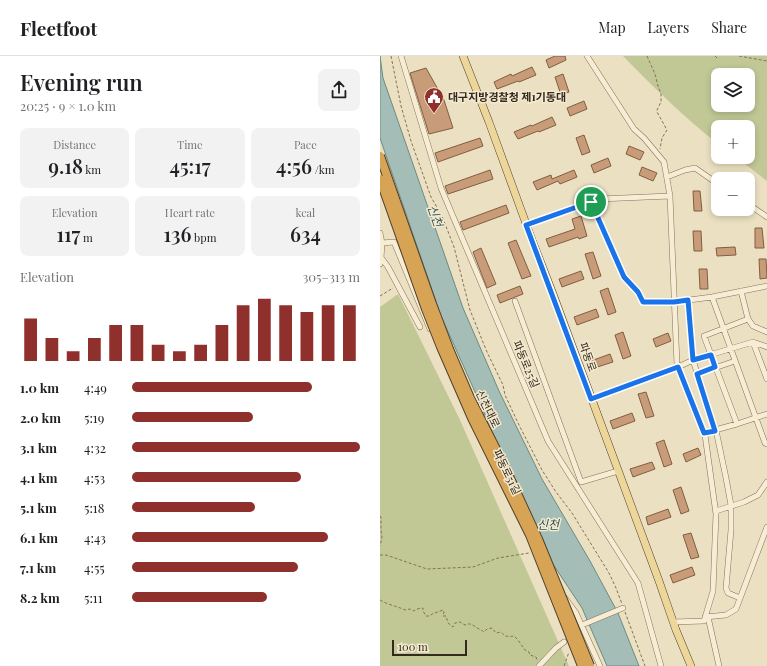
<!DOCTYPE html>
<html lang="en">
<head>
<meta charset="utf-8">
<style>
  :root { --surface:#fff; --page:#f2f2f2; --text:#202124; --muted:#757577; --line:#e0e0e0; --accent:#8f302d }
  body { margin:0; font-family:"Playfair Display","Noto Sans KR",serif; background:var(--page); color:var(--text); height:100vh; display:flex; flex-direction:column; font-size:15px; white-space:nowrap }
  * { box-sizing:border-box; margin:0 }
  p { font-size:13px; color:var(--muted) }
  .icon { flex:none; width:22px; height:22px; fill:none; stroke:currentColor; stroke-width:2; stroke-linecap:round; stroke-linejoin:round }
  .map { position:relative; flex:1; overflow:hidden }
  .details { display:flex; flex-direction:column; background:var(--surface); width:380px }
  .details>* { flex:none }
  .buttons { position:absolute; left:331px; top:12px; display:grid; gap:8px }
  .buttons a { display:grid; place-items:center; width:44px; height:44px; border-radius:8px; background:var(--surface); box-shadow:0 2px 6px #0003; font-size:20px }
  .scale { position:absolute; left:12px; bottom:10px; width:75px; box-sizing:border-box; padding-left:4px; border:2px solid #34291d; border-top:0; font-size:11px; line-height:14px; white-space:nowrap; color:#34291d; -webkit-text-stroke:3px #f3ead0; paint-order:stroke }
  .pin { position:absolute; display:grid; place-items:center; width:34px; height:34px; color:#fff; margin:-17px; border:2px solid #fff; border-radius:50%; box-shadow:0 1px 4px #0007 }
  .round { display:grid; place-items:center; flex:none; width:42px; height:42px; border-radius:8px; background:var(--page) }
  .summary { display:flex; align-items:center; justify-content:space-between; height:68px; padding:0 20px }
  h1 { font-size:22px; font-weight:600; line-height:30px }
  .figures { display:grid; grid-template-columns:repeat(3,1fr); gap:6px; height:68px; padding:4px 20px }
  .figures div { display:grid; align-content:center; border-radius:8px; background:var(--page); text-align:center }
  .figures b { font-size:20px; font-weight:600 }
  .figures small { font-size:11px; font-weight:400 }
  .figures p { font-size:11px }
  .chart { height:112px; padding:8px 20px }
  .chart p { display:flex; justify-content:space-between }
  .chart svg { width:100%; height:72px; margin-top:4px; stroke:var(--accent); stroke-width:6 }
  ul { padding:0 20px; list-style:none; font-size:13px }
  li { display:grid; grid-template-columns:64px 48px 1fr; align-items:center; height:30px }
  li i { height:10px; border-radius:5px; background:var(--accent) }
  header { display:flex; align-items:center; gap:24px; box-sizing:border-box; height:56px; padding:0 20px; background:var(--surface); border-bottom:1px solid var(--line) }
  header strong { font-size:19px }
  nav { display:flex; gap:22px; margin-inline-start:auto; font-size:14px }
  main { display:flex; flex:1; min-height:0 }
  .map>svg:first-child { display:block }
</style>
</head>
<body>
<header>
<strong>Fleetfoot</strong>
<nav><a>Map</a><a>Layers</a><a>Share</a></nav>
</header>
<main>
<section class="details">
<div class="summary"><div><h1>Evening run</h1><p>20:25 · 9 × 1.0 km</p></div><a class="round"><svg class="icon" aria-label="share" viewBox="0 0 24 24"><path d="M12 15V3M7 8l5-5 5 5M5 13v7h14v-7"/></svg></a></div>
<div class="figures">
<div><p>Distance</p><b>9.18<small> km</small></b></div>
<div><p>Time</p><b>45:17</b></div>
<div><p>Pace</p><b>4:56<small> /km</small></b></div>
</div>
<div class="figures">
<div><p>Elevation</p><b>117<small> m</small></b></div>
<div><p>Heart rate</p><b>136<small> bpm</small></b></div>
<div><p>kcal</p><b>634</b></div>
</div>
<div class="chart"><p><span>Elevation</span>305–313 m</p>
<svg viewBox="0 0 160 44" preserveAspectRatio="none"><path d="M5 44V18M15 44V30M25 44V38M35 44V30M45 44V22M55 44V22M65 44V34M75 44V38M85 44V34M95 44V22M105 44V10M115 44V6M125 44V10M135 44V14M145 44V10M155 44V10"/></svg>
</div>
<ul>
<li><b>1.0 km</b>4:49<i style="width:79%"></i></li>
<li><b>2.0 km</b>5:19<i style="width:53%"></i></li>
<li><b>3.1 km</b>4:32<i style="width:100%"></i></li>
<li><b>4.1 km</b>4:53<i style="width:74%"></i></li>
<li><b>5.1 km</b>5:18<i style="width:54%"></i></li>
<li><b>6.1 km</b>4:43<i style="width:86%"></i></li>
<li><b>7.1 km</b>4:55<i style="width:73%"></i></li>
<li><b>8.2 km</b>5:11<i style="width:59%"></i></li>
</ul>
</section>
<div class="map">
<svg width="387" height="610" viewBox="0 0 387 610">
  <rect width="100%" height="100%" fill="#ebe0c1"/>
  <path fill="#c1c896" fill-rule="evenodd" d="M243 0H387V125L356 101H368V71H338V88C304 61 273 31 243 0ZM338 19H368V49H338Z
    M18 238 80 364 189 610H0V251Z"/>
  <path fill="#a4beb7" stroke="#6b8b84" d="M0 0 3 22 83 252 119 335 162 423 210 505 238 557 259 610H227L202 552 153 478 100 347 61 260 0 82Z"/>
  <path fill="#c89c79" stroke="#825d41" d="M175 0H185L186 4 169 12 166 4Z
    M152 11 156 19 139 26 138 25 117 33 114 26 131 18 132 20Z
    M46 12 64 44 73 72 49 78 30 17Z
    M183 18 189 36 181 39 175 21Z
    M204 45 207 53 190 60 187 52Z
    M172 61 176 69 159 76 158 75 138 83 134 76 151 69 152 70Z
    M204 79 210 96 202 99 196 82Z
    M100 82 103 90 58 106 55 97Z
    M249 90 264 96 260 104 246 98Z
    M228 102 231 110 214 117 211 109Z
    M262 111 277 117 273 125 259 119Z
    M110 114 113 123 68 138 65 130Z
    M194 114 197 121 180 128 178 125 157 134 153 126 171 119 172 123Z
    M313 135H320L322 155H314Z
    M126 149 129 157 83 174 80 166Z
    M201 160 207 180 199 183 198 181 169 191 166 183 195 173 192 163Z
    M375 172H382L384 192H375Z
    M313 175H321L322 195H314Z
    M136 184 151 220 142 223 128 187Z
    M355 191 356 199 337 200 336 192Z
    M101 192 116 228 107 232 93 196Z
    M213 196 221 220 213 223 205 198Z
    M379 203H386L387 222 380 223Z
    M319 213H327L328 233H320Z
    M201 215 204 223 182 231 179 223Z
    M140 230 143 238 120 247 117 239Z
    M228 232 236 256 228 259 220 235Z
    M216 253 219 261 197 269 194 261Z
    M243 276 251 300 243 303 235 279Z
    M288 277 291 285 276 291 273 283Z
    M230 298 233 306 211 313 208 306Z
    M266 336 274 360 266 362 258 338Z
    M252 357 255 365 233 373 230 365Z
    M284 384 292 408 284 411 276 387Z
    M318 392 321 399 306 406 303 398Z
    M272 406 275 413 253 421 250 413Z
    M301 431 309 455 301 458 293 434Z
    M288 453 291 461 268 469 266 461Z
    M311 477 319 501 311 503 303 479Z
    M312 511 315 519 293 527 290 519Z"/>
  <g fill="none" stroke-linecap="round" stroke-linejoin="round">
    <g stroke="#84725a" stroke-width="6">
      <path id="minor" d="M21 0 61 132 168 385 258 527 281 610
        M207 0 254 73 264 82 284 106 290 140 297 309 325 379 336 458 333 535 324 565 293 566
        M287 121 305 114 315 112 338 128
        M211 146 244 221 258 236 263 246H294L332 241 387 230
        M368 148 387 161
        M146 169 219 143 290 140
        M0 177 2 187 14 186 50 273
        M0 200 8 211 40 271
        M0 208 1 202 2 187
        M361 235 368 263
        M332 241 385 387 387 388
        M308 244 313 304 337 379 346 422 351 449V474L346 532 348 537 360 542
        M135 245 201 426 238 415
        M387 276 373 270 368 263 324 280 357 368 387 358
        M373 286 387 323
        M317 318 355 305
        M211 343 298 311 313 304 373 286 387 291
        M324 377 357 368
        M336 455 364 446 378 439 387 426
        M185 542 196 557 220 610
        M325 561 346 559 356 553 387 471
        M328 561 339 610
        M202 570V569L243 552
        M159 610 176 592 184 586"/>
    </g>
    <g stroke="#51402e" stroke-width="8">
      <path id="major" d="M83 0 109 66 152 184 173 238 279 525 296 574 311 610"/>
    </g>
    <path stroke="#84725a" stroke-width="1" stroke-dasharray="3 2" stroke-linecap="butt" d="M11 0 21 50 31 85 51 141 62 160 74 191 90 254 107 296 123 329 125 339 138 367 162 414 176 436 192 457 229 517 236 532 242 548
      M267 0 275 18 278 30 281 38V46L277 54V56L287 74 282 82 280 93
      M335 0 337 2 338 0
      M359 0 387 5
      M0 240 13 232
      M0 460 1 461V474L2 482 0 490
      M0 499H6L47 513 93 511 118 502 149 497
      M0 544C8 549 17 550 25 554L30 553 34 555 37 553 43 552V555L46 560H50L52 558 63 554 64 556 63 560H66L68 567 73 571 75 567 80 566 85 569C92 566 93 570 99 573 100 574 102 574 104 576L107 573 112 572 116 577 121 576C126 581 127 581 134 580L138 584 145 594 149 596 150 599 156 601 157 604
      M245 556 265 610
      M184 610 189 596"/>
    <use href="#minor" stroke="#f7edd4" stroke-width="5"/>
    <use href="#major" stroke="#edd69a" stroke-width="7"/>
    <g stroke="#51402e" stroke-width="10" stroke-linecap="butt">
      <path id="highway-bridge" d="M0 100 52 248 69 293 90 342 122 405 158 483 210 610
        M0 123 46 253 61 291 92 362 150 479 202 610"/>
    </g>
    <use href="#highway-bridge" stroke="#d7a355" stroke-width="8"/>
  </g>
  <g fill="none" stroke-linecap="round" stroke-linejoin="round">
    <g stroke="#fff" stroke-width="8">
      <path id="route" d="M211 146 244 221 258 236 263 246H294L308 244 313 304 331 299 335 311 317 318 335 375 324 377 298 311 211 343 146 169Z"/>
    </g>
    <use href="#route" stroke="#1a73e8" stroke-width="5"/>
  </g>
  <defs>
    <g id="civic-pin" transform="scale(1)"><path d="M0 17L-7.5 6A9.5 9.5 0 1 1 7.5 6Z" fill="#8f302d" stroke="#f3ead0"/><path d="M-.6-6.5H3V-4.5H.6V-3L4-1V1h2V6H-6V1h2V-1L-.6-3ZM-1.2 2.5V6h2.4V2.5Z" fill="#fff"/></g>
  </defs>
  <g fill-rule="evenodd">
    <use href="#civic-pin" x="54" y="41"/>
  </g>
  <g text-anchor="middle" stroke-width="3" stroke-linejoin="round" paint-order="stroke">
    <g font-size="11" font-weight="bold" fill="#34291d" stroke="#f3ead0" text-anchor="start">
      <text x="68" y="45">대구지방경찰청 제1기동대</text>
    </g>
    <g font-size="11" fill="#34291d" stroke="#f3ead0">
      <text transform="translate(208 301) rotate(70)" y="4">파동로</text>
      <text transform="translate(146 308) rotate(67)" y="4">파동로25길</text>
      <text transform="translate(108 353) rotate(64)" y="4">신천대로</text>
      <text transform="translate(127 416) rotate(64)" y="4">파동로51길</text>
    </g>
    <g font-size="12" font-style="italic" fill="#2d5352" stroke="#f3ead0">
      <text transform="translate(55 160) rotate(71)" y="4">신천</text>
      <text x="168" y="473">신천</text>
    </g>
  </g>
</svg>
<div class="buttons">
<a><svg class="icon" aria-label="layers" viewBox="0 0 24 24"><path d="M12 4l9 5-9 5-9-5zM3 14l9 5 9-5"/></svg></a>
<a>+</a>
<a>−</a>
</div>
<div class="scale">100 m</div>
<div class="pin" style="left:211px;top:146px;background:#1e9e55"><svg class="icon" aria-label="arrive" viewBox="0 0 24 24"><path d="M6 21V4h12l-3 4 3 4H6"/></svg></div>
</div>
</main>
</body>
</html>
